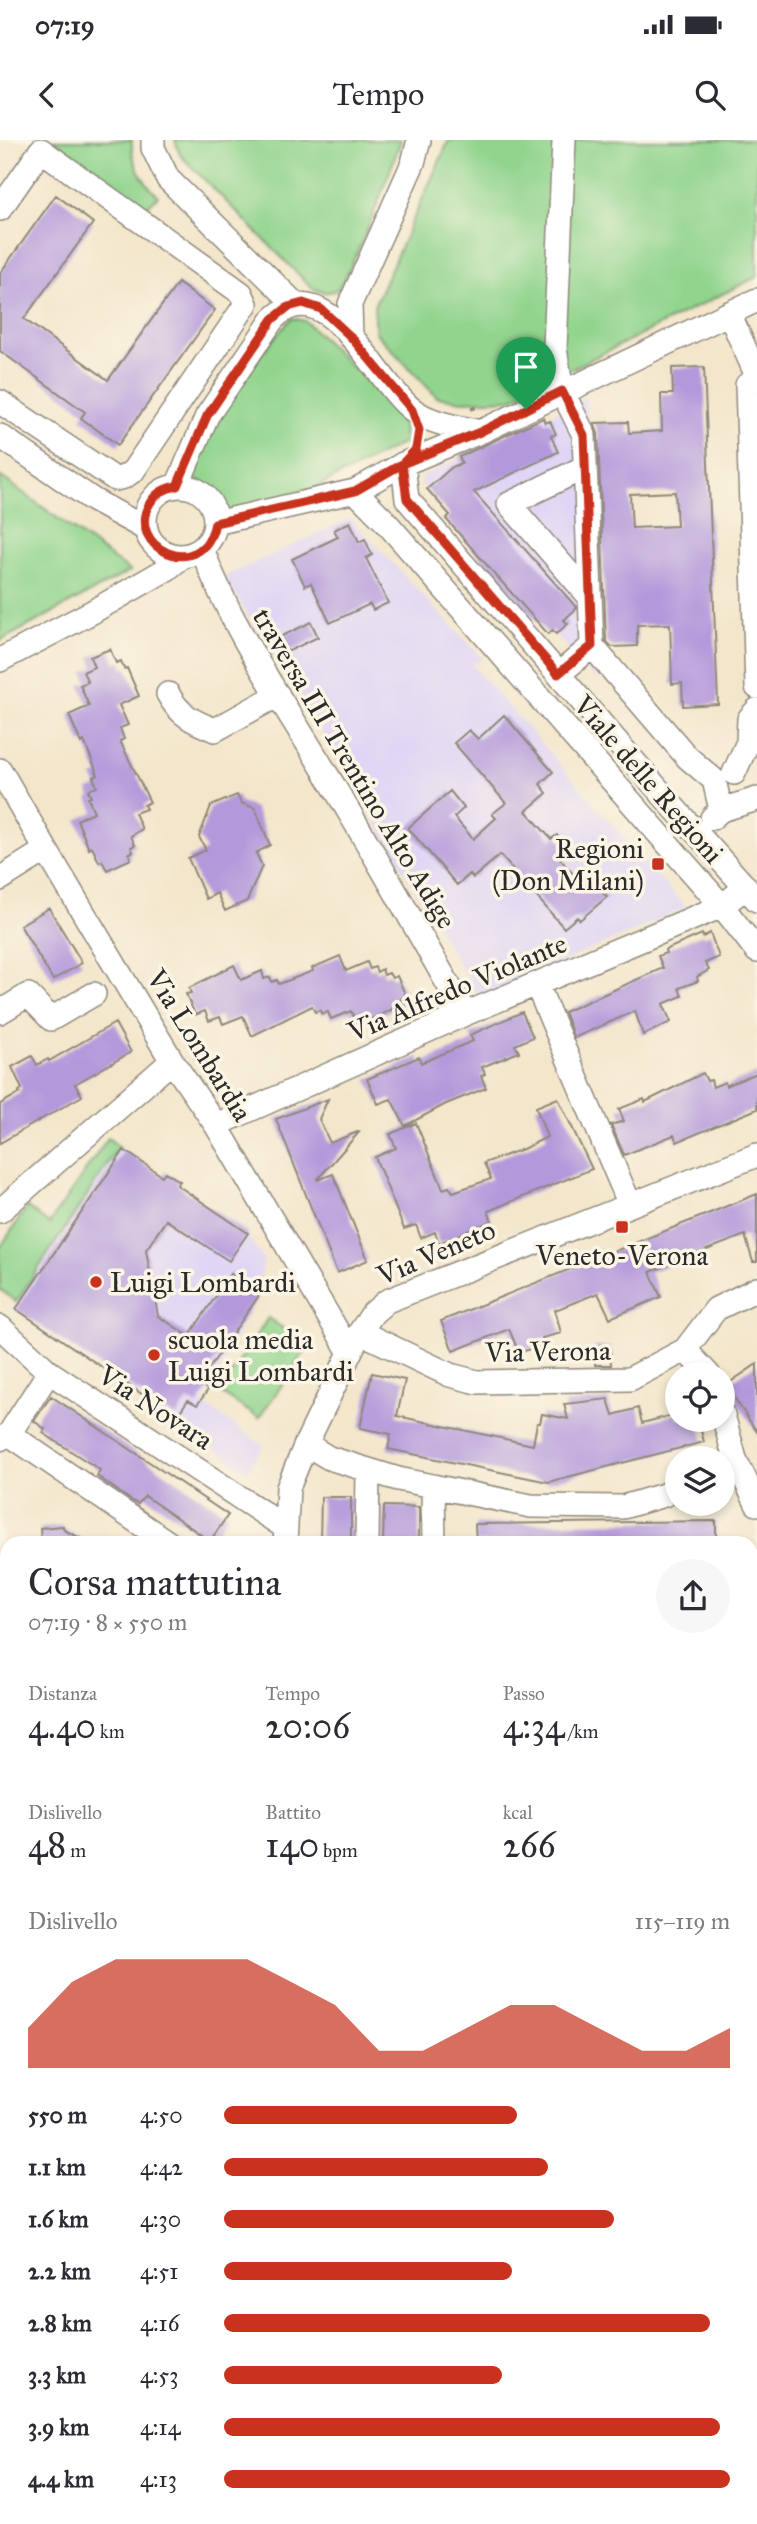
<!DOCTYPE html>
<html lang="it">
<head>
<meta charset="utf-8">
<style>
  :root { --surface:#fff; --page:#f7f7f7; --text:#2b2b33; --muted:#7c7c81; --accent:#c8321e }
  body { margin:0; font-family:"IM FELL Great Primer",serif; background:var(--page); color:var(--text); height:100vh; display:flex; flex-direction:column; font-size:26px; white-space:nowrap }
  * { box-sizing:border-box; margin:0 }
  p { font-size:23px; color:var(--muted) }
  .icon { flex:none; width:38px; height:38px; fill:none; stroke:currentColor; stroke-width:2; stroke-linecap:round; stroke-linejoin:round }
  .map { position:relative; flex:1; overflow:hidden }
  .drawer { position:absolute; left:0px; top:1396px; width:758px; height:989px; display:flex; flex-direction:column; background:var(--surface); border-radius:21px 21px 0 0; box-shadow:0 4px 10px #0003 }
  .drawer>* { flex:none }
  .fabs { position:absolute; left:665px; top:1222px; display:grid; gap:14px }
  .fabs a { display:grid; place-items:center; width:70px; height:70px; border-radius:50%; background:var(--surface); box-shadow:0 4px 10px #0003; font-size:35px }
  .pin { position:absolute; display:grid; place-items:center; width:60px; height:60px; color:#fff; margin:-72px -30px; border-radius:50% 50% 50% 0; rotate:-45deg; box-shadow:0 0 7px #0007 }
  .pin .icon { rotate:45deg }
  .round { display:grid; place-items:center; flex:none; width:74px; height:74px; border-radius:37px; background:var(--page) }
  .headline { display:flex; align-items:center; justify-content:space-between; height:119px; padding:0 28px }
  h1 { font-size:38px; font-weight:600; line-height:52px }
  .figures { display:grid; grid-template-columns:repeat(3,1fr); gap:10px; height:119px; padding:7px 28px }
  .figures div { display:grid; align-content:center }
  .figures b { font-size:35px; font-weight:600 }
  .figures small { font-size:19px; font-weight:400 }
  .figures p { font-size:19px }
  .chart { height:196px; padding:14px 28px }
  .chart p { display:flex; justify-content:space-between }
  .chart svg { width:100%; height:126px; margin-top:7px; fill:var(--accent); opacity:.7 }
  ul { padding:0 28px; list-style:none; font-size:23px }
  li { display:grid; grid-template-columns:112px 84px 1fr; align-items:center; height:52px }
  li i { height:18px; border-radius:9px; background:var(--accent) }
  .status { display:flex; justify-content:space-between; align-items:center; height:49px; padding:0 35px; background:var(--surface); direction:ltr }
  .status svg { height:19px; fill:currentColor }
  header { display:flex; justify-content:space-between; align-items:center; height:91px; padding:0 28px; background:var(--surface); font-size:32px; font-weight:600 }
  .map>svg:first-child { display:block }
</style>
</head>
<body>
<div class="status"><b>07:19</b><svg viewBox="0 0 49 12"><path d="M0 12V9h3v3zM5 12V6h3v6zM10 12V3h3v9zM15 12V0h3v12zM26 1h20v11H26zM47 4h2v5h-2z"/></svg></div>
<header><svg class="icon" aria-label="back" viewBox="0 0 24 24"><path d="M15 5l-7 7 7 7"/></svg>Tempo<svg class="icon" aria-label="search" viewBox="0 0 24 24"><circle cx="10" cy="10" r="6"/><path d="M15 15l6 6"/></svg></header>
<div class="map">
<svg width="757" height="2384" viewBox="0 0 757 2384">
  <rect width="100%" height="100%" fill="#fcf5e5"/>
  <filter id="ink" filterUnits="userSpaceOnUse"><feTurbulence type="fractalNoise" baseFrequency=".0143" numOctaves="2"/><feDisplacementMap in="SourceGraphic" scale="14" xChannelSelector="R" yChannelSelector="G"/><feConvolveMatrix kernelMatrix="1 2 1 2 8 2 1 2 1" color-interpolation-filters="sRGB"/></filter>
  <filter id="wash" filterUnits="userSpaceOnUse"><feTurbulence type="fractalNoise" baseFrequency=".00686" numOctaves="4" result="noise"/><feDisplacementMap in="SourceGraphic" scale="28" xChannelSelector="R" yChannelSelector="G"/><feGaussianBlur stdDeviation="1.57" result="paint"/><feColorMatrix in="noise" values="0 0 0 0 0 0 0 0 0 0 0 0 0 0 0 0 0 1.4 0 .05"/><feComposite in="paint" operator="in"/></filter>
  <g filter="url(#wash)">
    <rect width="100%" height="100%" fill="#f3e6cb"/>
    <path fill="#dfd5f5" d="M586 258 598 542 421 343 423 336Z
      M350 378 483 519 472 525 686 768 479 858 328 602 224 437Z
      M120 1008 242 1088 264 1120 257 1155 202 1263 264 1306 247 1331 14 1168Z
      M757 1853V1966L751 1949V1855Z"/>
    <path fill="#90d48d" stroke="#5e805c" stroke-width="2" d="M54 0H132C130 22 143 41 158 56L145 69Z
      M175 0H401C387 40 372 80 354 119 349 128 345 141 338 148 330 155 320 152 312 148L180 15Z
      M449 0H757V137L511 259 463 261 437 257 376 193 374 166Z
      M292 178 305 181 403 277 404 303 299 356 224 373C216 354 210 342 190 338 216 281 248 224 292 178Z
      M0 336 130 431 0 501Z
      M108 998 119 1007 16 1162 0 1149V1108L27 1067 49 1084Z
      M268 1178 309 1206 259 1278 219 1252Z
      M751 1949 757 1966V2068L751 2070Z"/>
    <g id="blocks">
      <path fill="#b399db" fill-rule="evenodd" d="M56 55 93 83 24 179 108 240 178 143 215 170 118 305 81 278 85 272 0 211V133Z
        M704 227 718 564 683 566 682 543 672 544 670 484 637 485V506L612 507 606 501 598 294 594 283 628 282 629 293 662 291 661 254H673L672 228ZM675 352 677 386 632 388 630 354Z
        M543 278 545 283 550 281 556 294 551 296 558 312 474 352 577 468 564 480 568 484 556 494 553 490 548 494 446 379 450 375 427 349 452 327 462 323 459 317Z
        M350 382 359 402 365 399 372 415 366 418 388 463 373 470 370 464 330 483 311 443 305 446 292 419 338 397 334 390Z
        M311 482 318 497 287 512 280 497Z
        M110 509 116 523 121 521 124 529 127 528 139 556 119 565 128 585 120 588 124 599 120 601 150 662 144 665 146 669 135 673 142 689 131 696 135 705 131 707 133 712 129 713 131 719 107 730 102 721 99 722 92 707 89 709 77 680 94 672 88 658 91 657 88 650 97 647 93 637 98 635 84 601 81 603 69 575 89 566 80 545 88 542 83 532 94 527 90 517Z
        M504 575 553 632 540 644 547 653 526 671 551 699 557 695 570 711 560 719 587 750 595 743 607 757 580 780 577 777 564 788 500 715 473 738 470 734 457 745 408 688 450 651 464 668 454 677 473 699 496 678 492 674 506 663 454 603 469 590 478 599Z
        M237 655 241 663 255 668 270 705 256 713 262 726 247 761 225 771 217 753 206 759 188 718 206 710 199 697 211 666Z
        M49 768 82 823 53 840 20 785Z
        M710 793 719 817 705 823 709 830 697 837 698 841 679 848 682 856 663 864 671 882 643 895 635 871 574 898 564 872 663 828 658 816 666 813 665 810 702 794 703 797Z
        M340 816 346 831 367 822 370 829 375 827 377 832 382 829 384 835 389 833 392 838 397 836 406 856 401 859 403 864 358 886 351 871 331 879 328 872 322 874 320 870 315 872 312 866 252 896 243 876 223 884 220 877 209 881 205 871 195 875 186 854 191 853 189 848 234 825 241 840 262 831 264 839 270 837 272 842 277 840 279 844 313 831 312 828Z
        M522 872 533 897 515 905 519 912 482 927 485 934 481 936 486 948 446 964 405 986 391 959 378 964 367 939 419 917 421 923 473 901 470 895Z
        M115 883 131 912 75 944 82 956 0 1003V964L20 953 19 951 22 949 12 927 32 916 37 925 48 919 49 921Z
        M703 933 707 941 711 940 713 947 725 942 726 946 757 933V969L677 1002 674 995 624 1015 611 985 624 981 619 969 644 959 645 962Z
        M558 958 592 1029 488 1071 492 1081 439 1103 435 1092 421 1098 416 1085 404 1089 375 1017 396 1008 390 994 416 983 443 1049 449 1047 453 1052 491 1039 484 1023 523 1009 547 997 536 967Z
        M328 959 319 979 330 1003 360 991 317 1040 333 1034 368 1120 337 1133 276 979Z
        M124 1010 162 1036 165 1032 180 1041 177 1045 248 1093 229 1121 166 1080 146 1110 158 1176 189 1196 231 1134 260 1154 199 1243 208 1250 197 1265 188 1260 176 1277 16 1169Z
        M757 1054V1122H753L745 1095 650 1132 661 1157 637 1167 610 1178 598 1153 555 1170 561 1193 542 1198 544 1204 519 1213 509 1189 453 1211 441 1181Z
        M595 1207H610L611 1225H595Z
        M757 1224V1292L726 1245Z
        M372 1233 405 1240 397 1276 533 1305 537 1283H540L542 1274 568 1279 564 1264 608 1259 613 1275 638 1268 642 1283 677 1274V1279H698L704 1302 548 1342 388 1309 391 1294 360 1288Z
        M51 1256 228 1375 210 1401 145 1356 138 1364 129 1359 97 1336 100 1330 43 1293 45 1289 34 1281Z
        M321 1357H351V1404H320Z
        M384 1366 419 1367V1404H383Z
        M716 1381V1404L476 1402 475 1384Z
        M63 1386 64 1390 92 1404H42L40 1388Z"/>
    </g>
  </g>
  <g filter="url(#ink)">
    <use href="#blocks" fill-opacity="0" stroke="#8f887b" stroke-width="2"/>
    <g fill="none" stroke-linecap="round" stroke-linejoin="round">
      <g stroke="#8f887b" stroke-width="26">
        <path id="minor" d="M153 0V8L168 39 296 165
          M0 69 41 10 241 153 246 164 133 331 124 337 115 339 0 262
          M729 173 757 236
          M351 197 350 164 413 23 419 0
          M757 241 747 245 757 547
          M0 296 93 360 146 389
          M403 324 407 359 675 669 757 760
          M585 327 509 364 589 456
          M145 381a35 35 0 1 1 70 0a35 35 0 1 1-70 0Z
          M177 346 207 276 273 179C327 125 377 245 413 270 432 284 458 287 480 292
          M355 351 384 380 722 766 757 811
          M215 383 355 351 403 324 480 292 757 160
          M202 409C231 487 276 551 319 622 370 705 417 790 465 874
          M592 506 687 617 714 640 721 670
          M0 520 92 472 167 429 183 416
          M559 534 592 506 584 295 562 251 555 208 564 0
          M168 554C179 575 194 582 215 590L278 555
          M0 630 46 710 172 921 216 985 349 1211
          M734 633 748 602 749 579 757 570
          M712 678 721 670 757 659
          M0 739 46 710
          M537 845 630 1065
          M0 872 28 855 51 879 94 854
          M216 985 465 874 722 766 746 747
          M0 1071 172 921
          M0 1187 49 1232 286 1388
          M360 1192 450 1235 477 1242 630 1239 685 1210 716 1169 757 1149
          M685 1210 708 1234
          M723 1275 735 1319 757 1364
          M9 1294 170 1404
          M0 1299 9 1294 49 1232
          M306 1304 329 1318 398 1339 531 1366 623 1367 664 1355 677 1348
          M433 1346 434 1404
          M285 1404 288 1348 306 1304 360 1192 373 1173 387 1161 757 1015
          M367 1404 368 1330
          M0 1512 7 1506
          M751 1532 757 1530
          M0 1537 7 1536
          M0 1621H7
          M751 1642 757 1639
          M0 1705H7
          M0 1781 7 1782
          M0 1861H2L7 1826
          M0 1928 7 1933
          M5 2094 7 2087
          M751 2128 757 2125
          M0 2180 7 2185
          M0 2316 7 2324
          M58 2378 65 2384
          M276 2378 278 2384
          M588 2378 591 2384
          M182 2384 184 2378"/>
      </g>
      <path stroke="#8f887b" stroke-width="3.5" stroke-dasharray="5 5" stroke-linecap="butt" d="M471 269 479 266"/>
      <use href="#minor" stroke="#fff" stroke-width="23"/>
    </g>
  </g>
  <g fill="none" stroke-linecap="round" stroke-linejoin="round" filter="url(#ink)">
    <g stroke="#fff" stroke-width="14">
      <path id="route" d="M526 269 480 292 402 324 355 351 215 383C202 446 123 406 150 363 156 353 165 348 177 346L207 276 273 179 288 167 303 163 321 169 351 197 412 270 419 290 416 309 402 324 407 359 558 534 592 506 584 295 562 251 526 269"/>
    </g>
    <use href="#route" stroke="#c8321e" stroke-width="9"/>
  </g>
  <g fill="#c8321e" stroke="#fcf5e5" stroke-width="2.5">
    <rect x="651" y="717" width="14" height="14" rx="3.5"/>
    <rect x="615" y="1080" width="14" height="14" rx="3.5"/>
    <circle cx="96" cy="1142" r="7"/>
    <circle cx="154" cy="1215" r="7"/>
  </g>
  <g text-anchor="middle" stroke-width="7" stroke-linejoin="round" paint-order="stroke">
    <g font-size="28" fill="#2b2b2b" stroke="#fcf5e5">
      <text transform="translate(355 628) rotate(59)" y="10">traversa III Trentino Alto Adige</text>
      <text transform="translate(649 639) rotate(49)" y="10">Viale delle Regioni</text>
      <text transform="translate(457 847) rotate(-23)" y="10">Via Alfredo Violante</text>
      <text transform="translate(200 905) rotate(58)" y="10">Via Lombardia</text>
      <text transform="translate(436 1112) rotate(-23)" y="10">Via Veneto</text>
      <text transform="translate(548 1211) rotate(-1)" y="10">Via Verona</text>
      <text transform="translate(156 1267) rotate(33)" y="10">Via Novara</text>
    </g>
    <g font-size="28" fill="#2b2b2b" stroke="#fcf5e5" text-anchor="start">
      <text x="644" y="718" text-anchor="end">Regioni<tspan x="644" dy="32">(Don Milani)</tspan></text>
      <text x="622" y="1125" text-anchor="middle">Veneto-Verona</text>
      <text x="110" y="1152">Luigi Lombardi</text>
      <text x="168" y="1209">scuola media<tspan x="168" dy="32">Luigi Lombardi</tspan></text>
    </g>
  </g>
</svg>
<div class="fabs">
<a><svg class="icon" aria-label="locate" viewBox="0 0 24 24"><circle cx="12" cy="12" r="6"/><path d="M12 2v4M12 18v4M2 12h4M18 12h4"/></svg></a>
<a><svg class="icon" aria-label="layers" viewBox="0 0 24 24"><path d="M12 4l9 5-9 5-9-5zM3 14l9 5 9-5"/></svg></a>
</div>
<div class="pin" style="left:526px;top:269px;background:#1e9e55"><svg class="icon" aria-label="arrive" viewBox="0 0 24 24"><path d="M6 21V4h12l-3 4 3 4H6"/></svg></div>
<section class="drawer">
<div class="headline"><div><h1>Corsa mattutina</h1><p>07:19 · 8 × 550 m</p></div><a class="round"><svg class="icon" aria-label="share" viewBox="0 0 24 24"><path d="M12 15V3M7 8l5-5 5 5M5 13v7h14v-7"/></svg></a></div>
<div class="figures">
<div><p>Distanza</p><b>4.40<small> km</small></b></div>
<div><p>Tempo</p><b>20:06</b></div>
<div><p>Passo</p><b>4:34<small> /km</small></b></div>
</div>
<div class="figures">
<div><p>Dislivello</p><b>48<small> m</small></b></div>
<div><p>Battito</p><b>140<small> bpm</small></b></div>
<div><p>kcal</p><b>266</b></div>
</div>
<div class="chart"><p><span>Dislivello</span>115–119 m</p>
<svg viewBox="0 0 160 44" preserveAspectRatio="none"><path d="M0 44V30L10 14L20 6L30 6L40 6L50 6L60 14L70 22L80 38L90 38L100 30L110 22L120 22L130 30L140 38L150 38L160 30V44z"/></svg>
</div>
<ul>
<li><b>550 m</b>4:50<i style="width:58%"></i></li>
<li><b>1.1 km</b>4:42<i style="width:64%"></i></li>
<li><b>1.6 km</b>4:30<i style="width:77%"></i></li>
<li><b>2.2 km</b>4:51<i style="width:57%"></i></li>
<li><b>2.8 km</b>4:16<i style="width:96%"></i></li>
<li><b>3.3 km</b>4:53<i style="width:55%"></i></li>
<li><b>3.9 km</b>4:14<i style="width:98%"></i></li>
<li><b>4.4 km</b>4:13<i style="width:100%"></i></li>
</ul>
</section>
</div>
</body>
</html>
